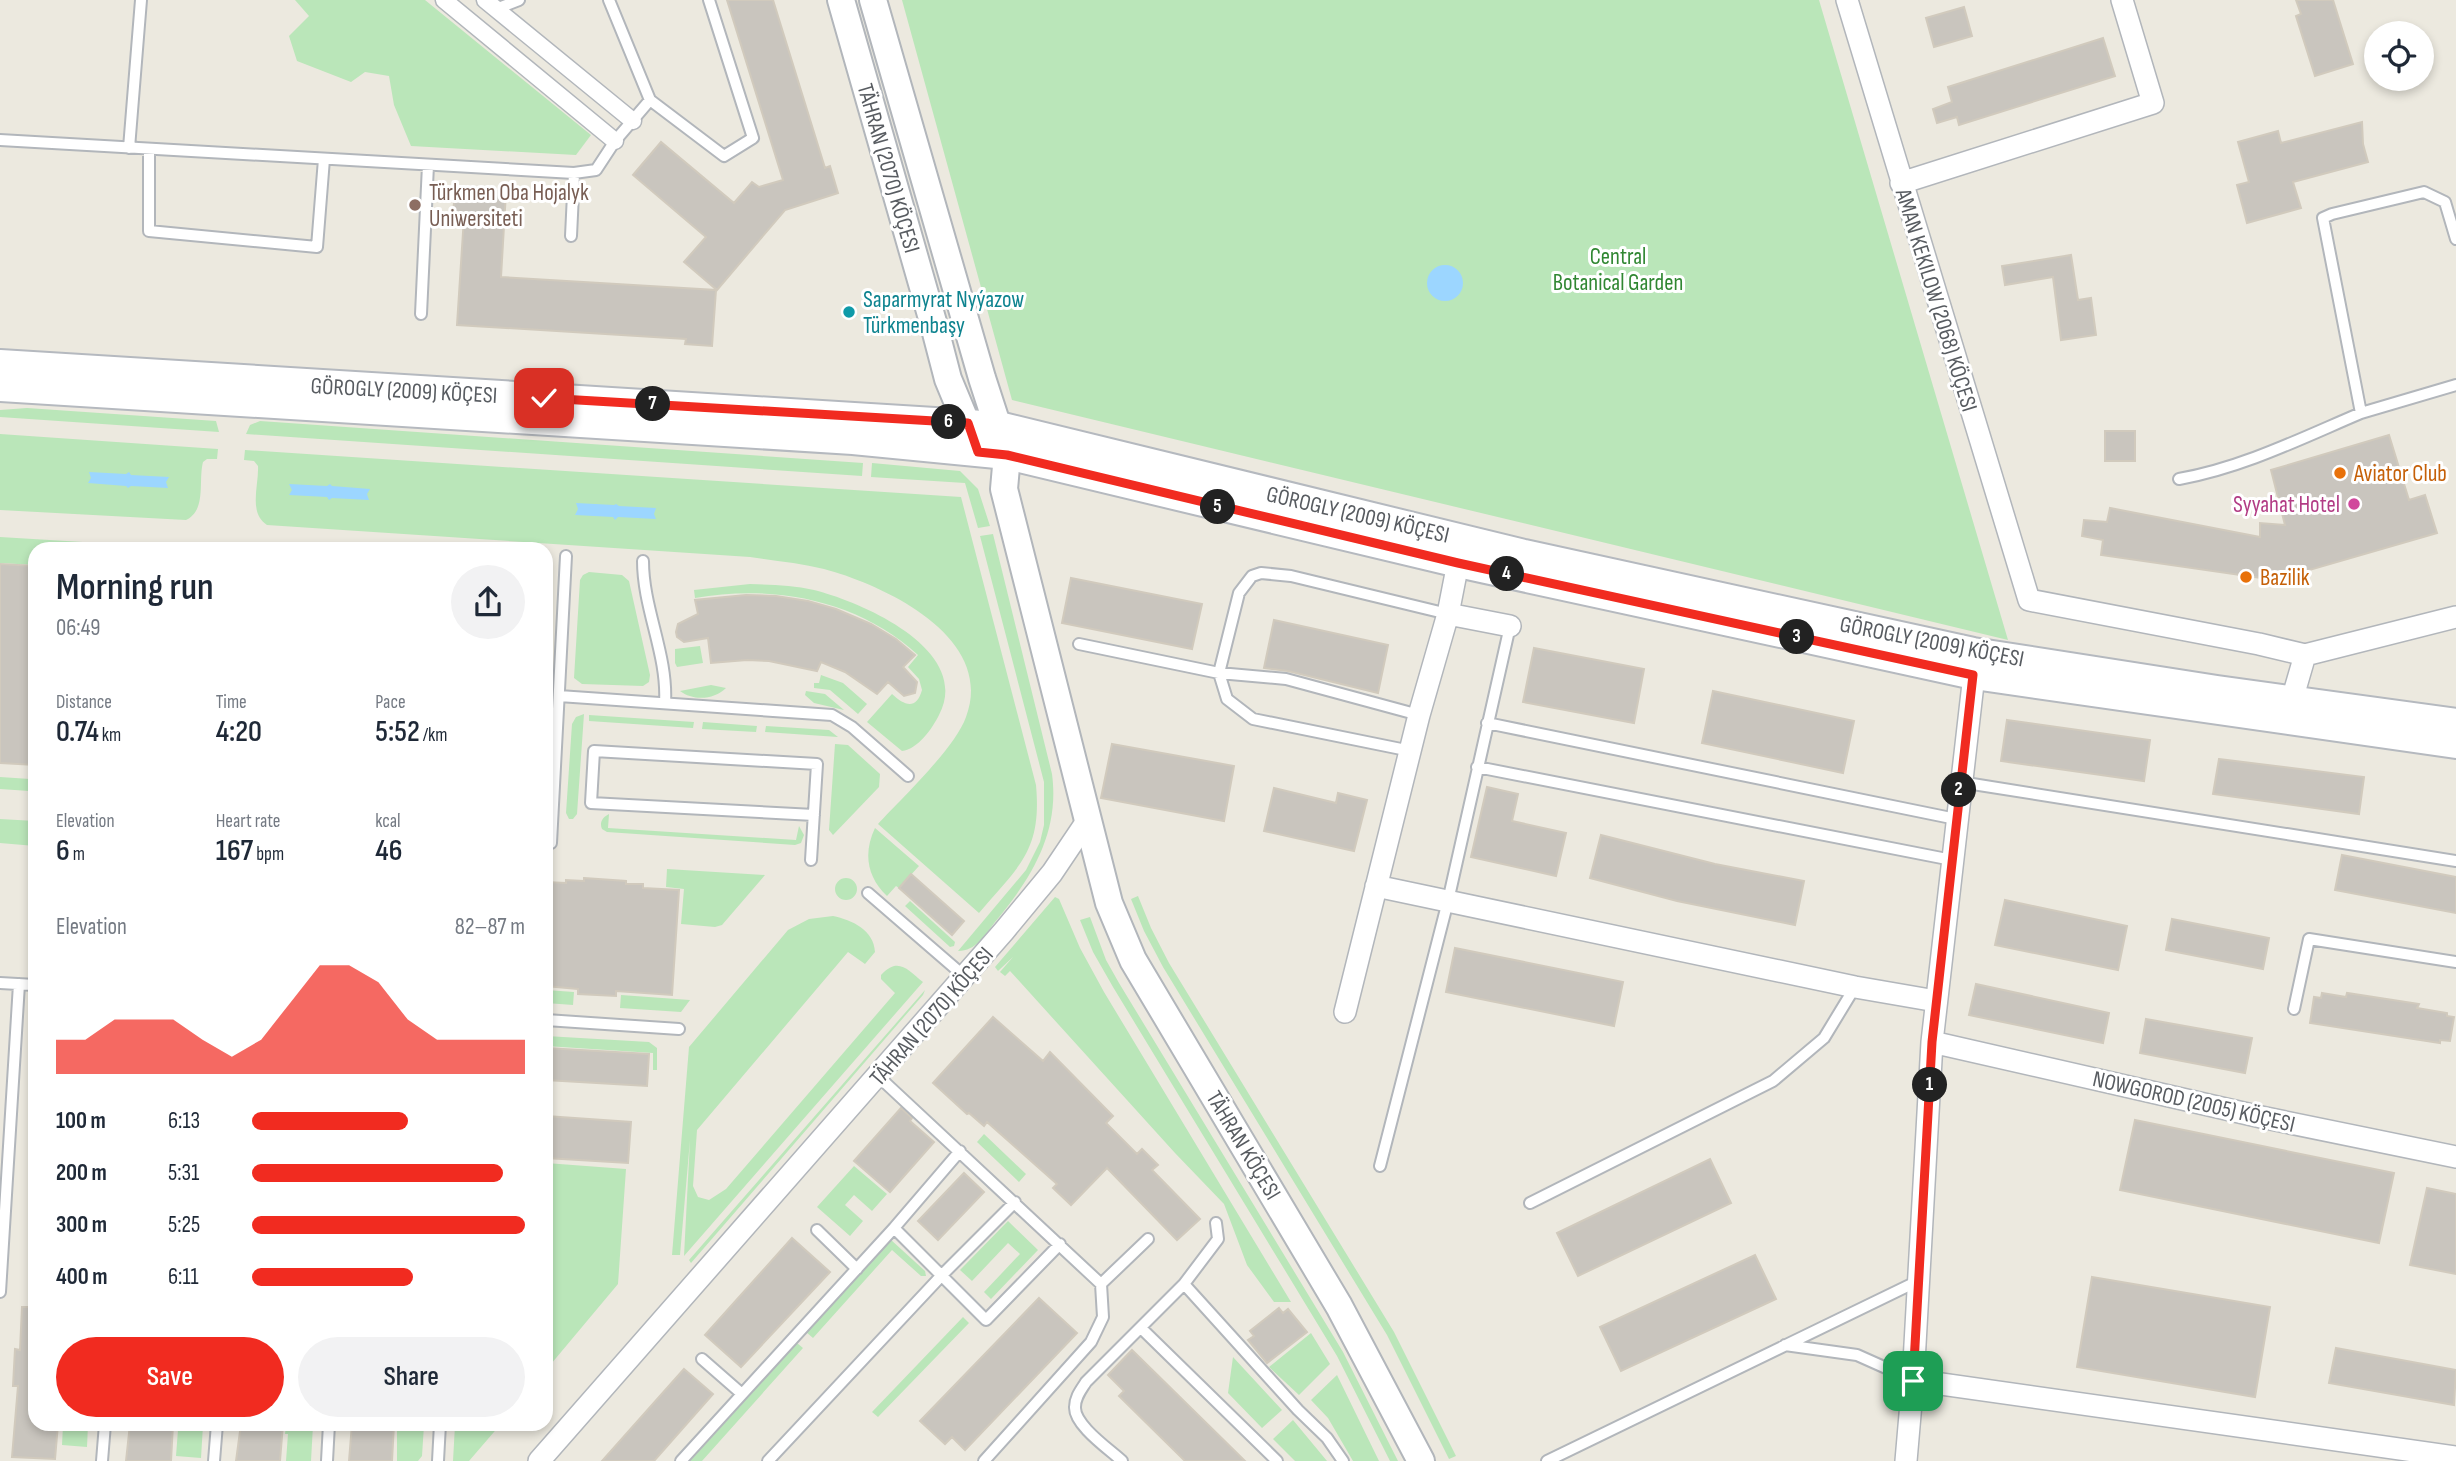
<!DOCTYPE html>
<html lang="en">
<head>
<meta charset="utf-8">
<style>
  :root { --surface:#fff; --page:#f2f2f3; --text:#1f2937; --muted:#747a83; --accent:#f12b20 }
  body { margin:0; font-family:"Sofia Sans Condensed",sans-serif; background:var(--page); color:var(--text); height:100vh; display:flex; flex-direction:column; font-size:26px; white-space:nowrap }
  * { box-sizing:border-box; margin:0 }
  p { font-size:23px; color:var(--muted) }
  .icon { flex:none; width:38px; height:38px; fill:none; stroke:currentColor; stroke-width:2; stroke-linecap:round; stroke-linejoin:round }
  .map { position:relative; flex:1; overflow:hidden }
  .drawer { position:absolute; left:28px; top:542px; width:525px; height:889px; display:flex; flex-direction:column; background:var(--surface); border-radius:21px; box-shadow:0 4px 10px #0003 }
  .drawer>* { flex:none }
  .fabs { position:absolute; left:2364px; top:21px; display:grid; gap:14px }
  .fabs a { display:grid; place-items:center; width:70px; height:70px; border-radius:50%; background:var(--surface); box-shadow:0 4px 10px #0003; font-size:35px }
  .pin { position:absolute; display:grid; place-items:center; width:60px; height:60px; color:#fff; margin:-30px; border-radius:14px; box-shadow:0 4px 10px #0006 }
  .km { position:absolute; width:35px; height:35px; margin:-18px; border-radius:50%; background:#222; color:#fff; font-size:19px; line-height:35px; text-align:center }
  .round { display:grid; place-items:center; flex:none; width:74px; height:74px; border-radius:37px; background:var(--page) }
  .overview { display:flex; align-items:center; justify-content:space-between; height:119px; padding:0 28px }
  h1 { font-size:38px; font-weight:600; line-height:52px }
  .stats { display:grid; grid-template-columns:repeat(3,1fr); gap:10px; height:119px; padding:7px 28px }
  .stats div { display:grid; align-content:center }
  .stats b { font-size:30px; font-weight:600 }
  .stats small { font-size:19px; font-weight:400 }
  .stats p { font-size:19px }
  .chart { height:196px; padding:14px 28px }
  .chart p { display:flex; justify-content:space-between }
  .chart svg { width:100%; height:126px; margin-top:7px; fill:var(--accent); opacity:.7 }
  .primary-button { display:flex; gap:14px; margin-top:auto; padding:14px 28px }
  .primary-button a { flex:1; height:80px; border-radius:42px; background:var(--accent); color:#fff; font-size:28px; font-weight:600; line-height:80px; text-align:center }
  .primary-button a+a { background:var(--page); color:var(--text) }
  ul { padding:0 28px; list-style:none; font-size:23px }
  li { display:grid; grid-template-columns:112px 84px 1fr; align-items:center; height:52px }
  li i { height:18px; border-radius:9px; background:var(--accent) }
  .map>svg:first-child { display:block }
</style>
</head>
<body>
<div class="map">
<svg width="2456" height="1461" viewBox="0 0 2456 1461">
  <rect width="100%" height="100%" fill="#ece9df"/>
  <path fill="#bae6b9" d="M295 0H425L591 135 576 155 411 146 394 105 389 76 365 72 351 82 297 61 289 36 309 16Z
    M902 0H1819L2008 640 1012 400Z
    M27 408 216 421 219 432 0 417V410Z
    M260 421 863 463 862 476 246 434 250 425Z
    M0 434 218 449 217 459H207L203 462C198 481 207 510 186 520L0 510Z
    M245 450 961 497 1036 785C1042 851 1019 866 979 913L878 824C902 798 955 748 966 717 996 637 884 585 824 569 800 563 775 561 750 557L267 525C248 513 259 485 258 466L254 461 244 460Z
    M872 463 960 471 978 489 990 526 978 528 965 483 871 477Z
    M993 534 1052 774C1060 833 1031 879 995 922 985 935 976 951 958 951L1026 870 1040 842 1044 825V782L980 536Z
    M0 537 182 548 35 550V565L0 563Z
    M589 572 622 575 629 581 650 675 649 682 643 686 582 684 574 678 580 580 583 575Z
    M750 584C772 585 793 585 814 590 862 602 973 650 939 715 932 729 918 749 902 751L867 722 892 694C904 705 916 711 922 690L919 679 908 667 918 655C858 600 774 584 695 598L694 590Z
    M700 646 703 663 677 667 675 663V649Z
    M821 675 843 683 867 704 858 714 830 690 814 688V683H819Z
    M711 685 726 688C714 700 693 701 680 691Z
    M806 691 825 694 844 710 814 703 805 695Z
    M584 714 577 814 573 819H569L566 813 572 724 576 717Z
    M589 715 694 722 693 728 589 721Z
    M703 722 757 726 756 732 702 729Z
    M766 726 829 730 838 737 765 732Z
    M835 744 848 745 880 774 879 787 833 835 829 830Z
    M0 777 30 779 29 791 0 789Z
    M609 814 608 828 796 840 799 826 804 835 801 843 795 845 607 832 602 829C599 822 603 817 609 814Z
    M0 819 35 821V846L0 843Z
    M875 828 919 866 899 888 896 886 887 896C867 877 863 853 875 828Z
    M667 869 765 875 722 925 715 927 681 924 684 889 666 887Z
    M835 889a11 11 0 1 1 22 0a11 11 0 1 1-22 0Z
    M1138 896 1151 928 1169 963 1394 1332 1456 1456 1449 1459 1387 1335 1163 967 1144 931 1131 899Z
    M1055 897 1059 899 1080 948 1104 992 1291 1302H1274L1247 1265 1224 1204 1175 1153 1010 971 1005 976 1000 972 1013 957 998 971 995 967Z
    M910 901 955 942 954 946 950 947 905 906Z
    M833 916C852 920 874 930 875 952L865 964 848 952 697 1130 693 1186 698 1197 709 1200 726 1189 895 993 881 979V975C898 956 908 970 923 982L684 1256 690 1140 680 1255H672L689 1047 788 930 809 919Z
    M1090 917 1106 960 1119 983 1343 1352 1398 1461H1390L1337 1356 1113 987 1093 952 1080 920Z
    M546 990 574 992 573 1005 546 1003Z
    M925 990 923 995 691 1263 689 1260Z
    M621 995 690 1000 681 1012 620 1008Z
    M546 1036 649 1042 657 1048V1070H653V1053L546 1046Z
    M984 1134 1026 1174 1019 1182 977 1142Z
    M546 1163 626 1169 618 1284 546 1370Z
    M854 1166 887 1194 872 1211 854 1195 845 1205 863 1221 850 1236 817 1207Z
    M1008 1221 1038 1250 991 1299 984 1292 1020 1254 1008 1243 972 1281 960 1270Z
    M890 1239 925 1271 926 1276H921L892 1250 813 1338 806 1332Z
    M963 1317 969 1323 878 1417 872 1412Z
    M1311 1333 1330 1364 1299 1395 1269 1367Z
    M797 1343 803 1348 702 1461H690Z
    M1233 1357 1282 1410 1262 1428 1228 1393Z
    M1337 1375 1379 1461H1353L1328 1418 1311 1400Z
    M1293 1420 1327 1461H1295L1273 1439Z
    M63 1425H88L87 1447 62 1445Z
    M176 1425H203L201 1458 176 1456 178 1430 176 1429Z
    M286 1425H313L311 1461H286L288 1434H285Z
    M397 1425H424L422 1456 418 1461H397Z
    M455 1425V1424L500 1425 469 1461H453Z"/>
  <path fill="#9cd6ff" d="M1427 283a18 18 0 1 1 36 0a18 18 0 1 1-36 0Z
    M89 472 126 474 129 472 131 475 169 477 166 482 168 488 131 486 128 488 126 486 88 483 91 478Z
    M289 484 327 486 330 484 332 486 370 489 367 494 369 500 332 498 329 500 327 497 289 495 292 490Z
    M576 503 614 505 616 504 619 506 656 508 654 514 656 519 618 517 615 520 613 517 575 515 578 509Z"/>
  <path fill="#c9c5be" stroke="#d1cabd" stroke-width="2" d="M727 0H773L825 168 830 166 838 193 785 210 717 290 684 262 706 237 633 175 661 142 734 203 752 182 759 187 783 180Z
    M2296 0H2333L2353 64 2315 76 2296 16 2301 14Z
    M1964 7 1972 36 1934 47 1926 18Z
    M2103 38 2115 76 1959 125 1957 117 1937 123 1933 109 1952 102 1948 87Z
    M2362 122 2363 144 2368 162 2293 182 2301 208 2247 223 2237 185 2249 182 2238 142 2278 131 2281 143Z
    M455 188 506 192 501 277 716 290 712 346 685 344 686 339 457 325 464 217 453 216Z
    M2071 255 2078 300 2091 298 2096 335 2061 340 2053 277 2005 285 2002 266Z
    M2105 431H2135V461H2105Z
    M2389 435 2409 500 2425 495 2437 533 2275 580 2101 555 2103 540 2082 536 2084 520 2107 522 2110 508 2260 537V523L2285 525 2271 470Z
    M0 564 35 566V765L0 763Z
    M1071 578 1202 604 1192 649 1062 623Z
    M746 595 776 596 808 601 836 609 871 624 896 639 915 655 903 667 917 682 915 693 904 696 888 682 877 694 845 672 821 662 817 671 769 661 747 660 711 663 708 638 684 642 677 637 676 632 678 624 698 614 695 600Z
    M1274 620 1388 645 1378 693 1288 671 1264 668Z
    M1534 648 1644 669 1634 723 1523 702Z
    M1713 691 1854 721 1843 773 1702 743Z
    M2007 720 2150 740 2144 781 2001 761Z
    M1112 744 1234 766 1224 821 1101 798Z
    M2219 759 2364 777 2359 814 2213 794Z
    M1487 787 1518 794 1512 821 1566 833 1556 876 1471 857Z
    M1274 788 1336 803 1338 793 1367 800 1354 851 1264 831Z
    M1601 835 1715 864 1804 881 1795 925 1677 901 1590 878Z
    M2342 855 2456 877V913L2335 890Z
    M911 874 964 921 952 935 899 888Z
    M584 878 626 881V884H643V888L679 890 672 995 616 991V996L578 994V989L546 986V882L566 883V880L584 881Z
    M2005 900 2127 926 2118 970 1995 945Z
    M2172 919 2269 938 2263 969 2166 950Z
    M1455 948 1623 982 1614 1026 1446 992Z
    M1976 984 2109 1013 2103 1043 1969 1015Z
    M2322 993 2346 997 2347 993 2419 1004 2417 1008 2447 1013V1016L2454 1017 2450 1041 2440 1040V1043L2310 1023 2314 997 2321 998Z
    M993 1017 1043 1061 1050 1052 1113 1116 1106 1123 1137 1154 1142 1149 1158 1165 1152 1170 1200 1219 1177 1240 1107 1168 1071 1205 1053 1188 1057 1184 987 1122 984 1126 969 1113 967 1114 933 1083Z
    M2146 1019 2252 1038 2245 1073 2140 1053Z
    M546 1048 649 1054 647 1086 546 1080Z
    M901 1108 912 1118 910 1121 934 1142 890 1192 854 1161Z
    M546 1116 631 1122 628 1163 546 1158Z
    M2135 1120 2394 1173 2379 1243 2120 1190Z
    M1710 1159 1731 1203 1578 1276 1557 1233Z
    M964 1173 984 1192 938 1240 918 1221Z
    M2427 1188 2456 1194V1274L2410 1265Z
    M792 1238 830 1272 741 1367 705 1335Z
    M1755 1255 1776 1299 1621 1371 1600 1327Z
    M2092 1277 2270 1307 2255 1397 2077 1367Z
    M1039 1298 1077 1333 965 1450 952 1437 945 1444 920 1421Z
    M22 1307H35V1424H58L55 1459 12 1457 18 1386H13L15 1349 20 1350Z
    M1279 1308 1283 1313 1288 1309 1307 1332 1267 1363 1248 1340 1254 1336 1250 1331Z
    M2336 1348 2456 1370 2454 1405 2329 1383Z
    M1132 1350 1245 1461H1185L1119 1396 1124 1391 1108 1375Z
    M684 1369 713 1394 654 1461H602Z
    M130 1424H173L171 1461H126Z
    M241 1424H283L280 1461H236Z
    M352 1424H394L392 1461H349Z"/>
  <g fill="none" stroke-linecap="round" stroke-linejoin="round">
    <g stroke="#b2b6bb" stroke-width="14">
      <path id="service" d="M496 9 519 0
        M650 100 724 156 753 138 709 0
        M0 140 574 173 596 170 615 141 650 100 609 0
        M129 148 141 0
        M149 149V231L317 247 324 159
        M571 236 574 173
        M2456 239 2445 202 2424 192 2332 214 2323 218 2361 413 2456 385
        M421 314 428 165
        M2179 479C2242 468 2302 438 2361 413
        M643 561C643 609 668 655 665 703
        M1079 644 1219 673 1286 679 1419 715
        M559 696 832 715 852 727 908 776
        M1487 723 1956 819
        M1411 751 1253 719 1227 699 1219 673 1239 593 1252 576 1261 573 1291 576 1448 614
        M1477 767 1952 860
        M1960 782 2456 861
        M551 843 566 556
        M811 860 817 764 594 751 591 803 814 815
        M868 893 964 976
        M0 983 35 985
        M2294 1009 2309 939 2456 962
        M546 1020 679 1029
        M879 1077 1101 1284 1103 1317 1091 1342 984 1461
        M1380 1166 1448 901 1510 626
        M1530 1203 1773 1081 1824 1038 1855 987
        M894 1228 986 1320 1060 1244
        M817 1230 857 1269
        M1101 1284 1148 1239
        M1184 1284 1298 1410 1327 1438 1343 1461
        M0 1292 19 984
        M1141 1328 1277 1461
        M1785 1345 1857 1355 1913 1380
        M702 1359 742 1394
        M102 1461 105 1424
        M214 1461 217 1424
        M327 1461 329 1424
        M438 1461 440 1424
        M681 1461 894 1228 960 1151
        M768 1461 943 1274 1015 1202
        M1122 1461C1109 1449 1074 1425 1075 1407 1075 1397 1081 1390 1086 1382L1184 1284 1218 1239 1216 1223
        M1547 1461 1918 1281"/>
    </g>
    <g stroke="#b2b6bb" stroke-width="19">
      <path id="pedestrian" d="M444 0 615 141
        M485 0 633 121"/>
    </g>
    <g stroke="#b2b6bb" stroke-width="24">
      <path id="minor" d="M1847 0 2029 600 2259 644 2305 655
        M1901 183 2153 103 2122 0
        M1448 614 1510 626
        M2292 700 2305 655 2456 617
        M1376 886 1855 987 1936 1001
        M1345 1012 1419 715 1448 614 1458 563
        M1932 1042 2261 1117 2456 1157
        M1913 1380 2456 1457
        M539 1461 1004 931 1052 873 1087 821
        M1906 1461 1913 1380 1932 1042 1974 675"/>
    </g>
    <g stroke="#b2b6bb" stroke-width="30">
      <path id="tertiary" d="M841 0 935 329 948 379 975 444
        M873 0 982 378 1007 455 1004 489 1109 903 1133 960 1339 1306 1421 1461"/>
    </g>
    <g stroke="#b5b9bf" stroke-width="32">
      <path id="secondary" d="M0 364 999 426 1524 554 1973 652 2217 690 2456 723
        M0 387 853 440 1007 455 1458 563 1974 675 2456 744"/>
    </g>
    <use href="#service" stroke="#fff" stroke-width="10"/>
    <use href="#pedestrian" stroke="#fff" stroke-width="16"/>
    <use href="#minor" stroke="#fff" stroke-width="21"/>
    <use href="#tertiary" stroke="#fff" stroke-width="26"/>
    <use href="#secondary" stroke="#fff" stroke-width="28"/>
  </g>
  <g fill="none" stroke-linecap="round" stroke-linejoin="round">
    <g stroke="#fff" stroke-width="14">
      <path id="route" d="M544 398 968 423 978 452 1007 455 1458 563 1973 675 1932 1042 1913 1381"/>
    </g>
    <use href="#route" stroke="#f12b20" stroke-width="9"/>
  </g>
  <circle fill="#8d6e63" stroke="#fff" stroke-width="2.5" cx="415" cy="205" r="7"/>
  <circle fill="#0f9aa8" stroke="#fff" stroke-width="2.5" cx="849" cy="312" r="7"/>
  <g fill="#e8710a" stroke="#fff" stroke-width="2.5">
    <circle cx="2340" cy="473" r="7"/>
    <circle cx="2246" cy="577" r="7"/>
  </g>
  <circle fill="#d1479c" stroke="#fff" stroke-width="2.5" cx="2354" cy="504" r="7"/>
  <g text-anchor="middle" stroke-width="6" stroke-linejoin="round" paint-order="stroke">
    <g font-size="23" fill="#585c61" stroke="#fff">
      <text transform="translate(889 168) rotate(74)" y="8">TÄHRAN (2070) KÖÇESI</text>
      <text transform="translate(1937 300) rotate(73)" y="8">AMAN KEKILOW (2068) KÖÇESI</text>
      <text transform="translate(404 390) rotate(3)" y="8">GÖROGLY (2009) KÖÇESI</text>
      <text transform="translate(1358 514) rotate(13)" y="8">GÖROGLY (2009) KÖÇESI</text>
      <text transform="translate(1932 641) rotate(11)" y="8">GÖROGLY (2009) KÖÇESI</text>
      <text transform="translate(931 1016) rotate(-49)" y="8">TÄHRAN (2070) KÖÇESI</text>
      <text transform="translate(2194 1101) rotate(13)" y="8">NOWGOROD (2005) KÖÇESI</text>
      <text transform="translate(1244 1145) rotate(59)" y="8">TÄHRAN KÖÇESI</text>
    </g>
    <g font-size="23" fill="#785e54" stroke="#fff" text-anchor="start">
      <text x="429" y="200">Türkmen Oba Hojalyk<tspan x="429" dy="26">Uniwersiteti</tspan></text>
    </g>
    <g font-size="23" fill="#308732" stroke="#fff">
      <text x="1618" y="264">Central<tspan x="1618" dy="26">Botanical Garden</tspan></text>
    </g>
    <g font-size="23" fill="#0d838f" stroke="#fff" text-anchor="start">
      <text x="863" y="307">Saparmyrat Nyýazow<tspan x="863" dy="26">Türkmenbaşy</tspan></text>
    </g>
    <g font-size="23" fill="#c56008" stroke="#fff" text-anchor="start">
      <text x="2354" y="481">Aviator Club</text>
      <text x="2260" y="585">Bazilik</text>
    </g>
    <g font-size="23" fill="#b23c85" stroke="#fff" text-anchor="end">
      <text x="2340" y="512">Syyahat Hotel</text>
    </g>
  </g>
</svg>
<div class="fabs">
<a><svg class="icon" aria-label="locate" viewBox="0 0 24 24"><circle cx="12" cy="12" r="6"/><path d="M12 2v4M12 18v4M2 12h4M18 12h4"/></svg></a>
</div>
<div class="pin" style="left:1913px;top:1381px;background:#1e9e55"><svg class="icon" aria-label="arrive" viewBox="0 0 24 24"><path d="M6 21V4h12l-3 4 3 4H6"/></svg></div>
<div class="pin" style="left:544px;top:398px;background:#d93025"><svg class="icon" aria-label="check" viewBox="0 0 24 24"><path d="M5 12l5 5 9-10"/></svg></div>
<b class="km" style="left:1930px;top:1085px">1</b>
<b class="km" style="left:1959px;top:790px">2</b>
<b class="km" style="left:1797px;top:637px">3</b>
<b class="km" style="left:1507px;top:574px">4</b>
<b class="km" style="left:1218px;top:507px">5</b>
<b class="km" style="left:949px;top:422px">6</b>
<b class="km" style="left:653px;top:404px">7</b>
<section class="drawer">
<div class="overview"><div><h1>Morning run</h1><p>06:49</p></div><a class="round"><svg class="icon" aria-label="share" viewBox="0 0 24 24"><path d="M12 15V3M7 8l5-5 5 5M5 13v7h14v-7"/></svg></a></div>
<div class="stats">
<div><p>Distance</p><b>0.74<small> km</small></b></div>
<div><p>Time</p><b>4:20</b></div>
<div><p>Pace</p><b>5:52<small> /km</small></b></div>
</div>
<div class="stats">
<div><p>Elevation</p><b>6<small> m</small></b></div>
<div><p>Heart rate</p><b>167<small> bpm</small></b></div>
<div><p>kcal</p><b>46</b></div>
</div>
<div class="chart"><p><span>Elevation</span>82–87 m</p>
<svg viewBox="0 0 160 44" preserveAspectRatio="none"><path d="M0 44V32L10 32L20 25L30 25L40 25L50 32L60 38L70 32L80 19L90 6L100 6L110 12L120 25L130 32L140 32L150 32L160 32V44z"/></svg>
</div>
<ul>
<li><b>100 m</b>6:13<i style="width:57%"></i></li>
<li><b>200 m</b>5:31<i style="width:92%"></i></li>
<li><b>300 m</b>5:25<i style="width:100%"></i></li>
<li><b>400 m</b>6:11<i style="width:59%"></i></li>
</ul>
<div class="primary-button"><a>Save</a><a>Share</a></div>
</section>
</div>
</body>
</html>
